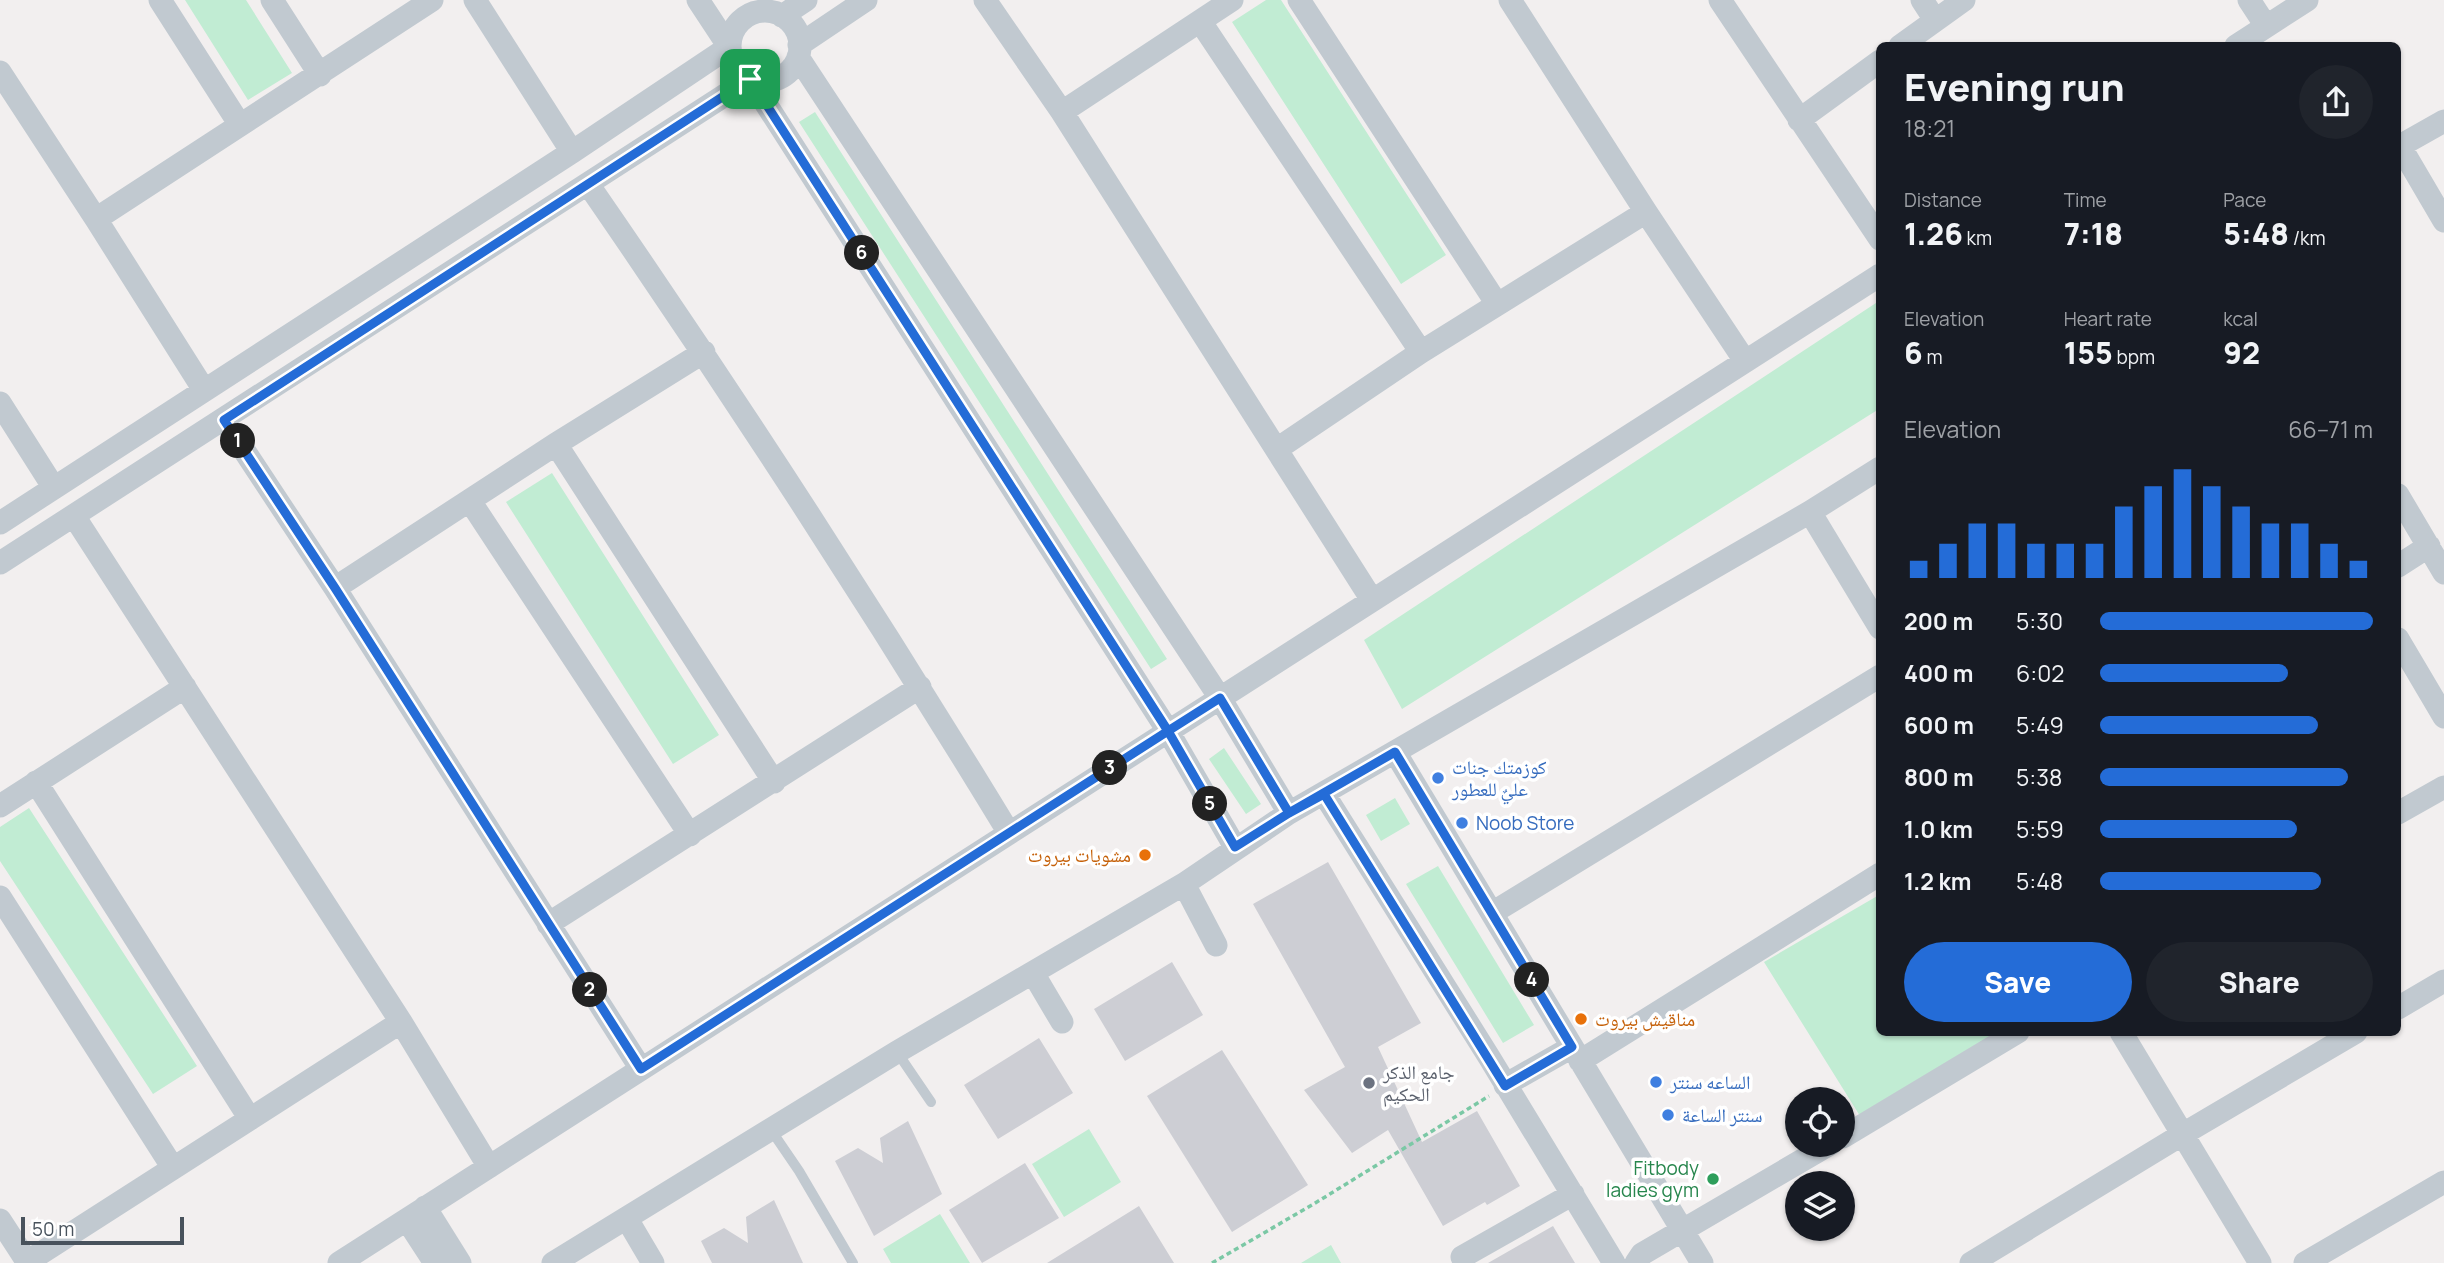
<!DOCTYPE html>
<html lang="en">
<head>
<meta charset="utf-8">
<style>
  :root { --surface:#171b24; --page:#20242c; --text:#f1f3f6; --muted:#9ea1a6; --accent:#246cd7 }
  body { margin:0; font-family:Manrope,"Noto Naskh Arabic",sans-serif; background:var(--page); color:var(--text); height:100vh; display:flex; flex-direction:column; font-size:26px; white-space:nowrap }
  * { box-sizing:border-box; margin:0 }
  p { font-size:23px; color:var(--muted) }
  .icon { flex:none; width:38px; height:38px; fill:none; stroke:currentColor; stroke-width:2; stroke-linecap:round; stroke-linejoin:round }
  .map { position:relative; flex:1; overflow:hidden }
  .sheet { position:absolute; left:1876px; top:42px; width:525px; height:994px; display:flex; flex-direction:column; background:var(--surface); border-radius:10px; box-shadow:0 2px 5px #0004 }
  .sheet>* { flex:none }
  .controls { position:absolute; left:1785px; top:1087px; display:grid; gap:14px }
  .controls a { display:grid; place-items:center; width:70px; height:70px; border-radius:50%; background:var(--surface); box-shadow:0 2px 5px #0004; font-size:35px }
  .scale { position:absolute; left:21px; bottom:18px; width:163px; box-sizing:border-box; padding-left:7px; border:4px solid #48525c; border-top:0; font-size:19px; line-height:24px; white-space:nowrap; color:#48525c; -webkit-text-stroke:5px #fff; paint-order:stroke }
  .pin { position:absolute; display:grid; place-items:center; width:60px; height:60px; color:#fff; margin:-30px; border-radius:14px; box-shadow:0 4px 10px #0006 }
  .km { position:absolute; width:35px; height:35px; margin:-18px; border-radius:50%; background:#222; color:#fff; font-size:19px; line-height:35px; text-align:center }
  .round { display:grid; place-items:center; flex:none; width:74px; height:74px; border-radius:37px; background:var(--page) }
  .overview { display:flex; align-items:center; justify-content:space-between; height:119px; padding:0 28px }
  h1 { font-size:38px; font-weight:800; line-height:52px }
  .stats { display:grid; grid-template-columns:repeat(3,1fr); gap:10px; height:119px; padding:7px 28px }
  .stats div { display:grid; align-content:center }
  .stats b { font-size:30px; font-weight:800 }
  .stats small { font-size:19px; font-weight:400 }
  .stats p { font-size:19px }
  .chart { height:196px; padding:14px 28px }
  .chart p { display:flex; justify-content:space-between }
  .chart svg { width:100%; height:126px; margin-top:7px; stroke:var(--accent); stroke-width:6 }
  .cta { display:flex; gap:14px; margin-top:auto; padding:14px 28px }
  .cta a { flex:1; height:80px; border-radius:42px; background:var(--accent); color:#fff; font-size:28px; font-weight:800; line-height:80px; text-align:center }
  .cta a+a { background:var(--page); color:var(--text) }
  ul { padding:0 28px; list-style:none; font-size:23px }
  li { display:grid; grid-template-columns:112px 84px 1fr; align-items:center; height:52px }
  li i { height:18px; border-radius:9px; background:var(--accent) }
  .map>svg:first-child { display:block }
</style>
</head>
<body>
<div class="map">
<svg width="2444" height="1263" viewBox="0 0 2444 1263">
  <rect width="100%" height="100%" fill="#f2efef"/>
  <path fill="#c1ecd3" d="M185 0H246L292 73 248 100Z
    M1266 0H1281L1446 255 1401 284 1232 22Z
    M815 112 1167 659 1151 669 799 122Z
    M1879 301V409L1402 709 1364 640Z
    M552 473 719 735 673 764 506 502Z
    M1224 748 1261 804 1246 814 1209 759Z
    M1395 798 1410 824 1381 841 1366 815Z
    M29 808 197 1066 153 1094 0 861V827Z
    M1438 866 1534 1025 1503 1043 1406 884Z
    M1879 895 1880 1032 2006 1033 1860 1116 1764 962Z
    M1089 1129 1121 1182 1064 1217 1032 1164Z
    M940 1214 970 1263H891L883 1249Z
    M1331 1245 1341 1263H1301Z"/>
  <path fill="#cdced4" d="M1328 862 1421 1023 1378 1047 1422 1142 1477 1111 1520 1186 1487 1205 1485 1202 1443 1226 1388 1130 1352 1153 1304 1090 1345 1067 1253 904Z
    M1172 962 1203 1015 1125 1061 1094 1009Z
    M1039 1038 1073 1093 998 1139 964 1085Z
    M1222 1050 1308 1185 1232 1232 1147 1096Z
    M908 1121 942 1194 874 1236 835 1161 858 1148 883 1163 880 1138Z
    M1025 1163 1059 1218 982 1263 949 1210Z
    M774 1200 803 1263H712L701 1241 724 1228 748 1243 746 1217Z
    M1139 1206 1174 1263H1047Z
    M1553 1226 1575 1263H1488Z"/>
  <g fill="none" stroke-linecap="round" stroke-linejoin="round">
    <path stroke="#7bc8a5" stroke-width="3.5" stroke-dasharray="5 3.5" stroke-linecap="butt" d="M1212 1263 1312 1205 1489 1096"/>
    <path stroke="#c1c9d0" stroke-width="10" d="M897 1052 931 1102
      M771 1130 799 1171 853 1263"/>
    <path stroke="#c1c9d0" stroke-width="23" d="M160 0 240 125
      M272 0 320 75
      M475 0 572 152
      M985 0 1062 112 1372 600
      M1299 0 1497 304
      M1510 0 1646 212 1745 361
      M1720 0 1880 239
      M1922 0 1935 20
      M2249 0 2266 26
      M730 46a35 35 0 1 1 70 0a35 35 0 1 1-70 0Z
      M782 16 806 0
      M1200 21 1421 352
      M799 45 866 0
      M1900 46 1964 0
      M2236 46 2307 0
      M798 57 1220 698 1289 813
      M0 72 96 219 204 390
      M1062 112 1232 0
      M1799 120 1880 61
      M2400 146 2444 221
      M2398 147 2444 121
      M588 184C735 397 875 613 1009 833
      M96 219 432 0
      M0 403 54 488
      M224 420 335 588 641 1069
      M556 444 774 782
      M1277 449 1421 352 1646 212
      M2398 495 2444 573
      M470 501 690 835
      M1810 512 1880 628
      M74 516 401 1022 489 1167
      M0 523 572 152 729 47 698 0
      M0 563 750 79 1168 731 1235 847
      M2398 566 2429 546
      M335 588 556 444 704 352
      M2398 639 2444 717
      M1395 752 1702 1263
      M36 782 250 1119
      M1324 794 1489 1057 1614 1263
      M0 806 185 687
      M2398 813 2444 787
      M1184 884 1216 945
      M0 897 173 1168
      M1492 913 1880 676
      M548 924 920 687
      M1033 973 1062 1022
      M2398 1008 2444 981
      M2121 1032 2260 1263
      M1580 1061 1880 874
      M1505 1085 1572 1047
      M1843 1137 2018 1032
      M425 1207 460 1263
      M627 1219 653 1263
      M0 1220 28 1263
      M407 1220 435 1263
      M1462 1257 1573 1194
      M27 1262 401 1022
      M339 1263 1880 275
      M553 1263 897 1052 1184 884 1289 813 1810 512 1880 468
      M1636 1263 1642 1254 1830 1144
      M1971 1263 2183 1134 2356 1032
      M2305 1263 2444 1182"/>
  </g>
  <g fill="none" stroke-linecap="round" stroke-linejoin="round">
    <g stroke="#fff" stroke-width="14">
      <path id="route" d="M750 79 224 420 335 588 641 1069 1168 731 1220 698 1289 813 1395 752 1572 1047 1505 1086 1324 794 1289 813 1235 847 1168 731 750 79"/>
    </g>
    <use href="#route" stroke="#246cd7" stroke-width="9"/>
  </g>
  <g fill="#3f7fe0" stroke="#fff" stroke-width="2.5">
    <circle cx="1438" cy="778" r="7"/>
    <circle cx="1462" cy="823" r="7"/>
    <circle cx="1656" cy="1082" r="7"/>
    <circle cx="1668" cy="1115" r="7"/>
  </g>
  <g fill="#e8710a" stroke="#fff" stroke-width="2.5">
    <circle cx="1145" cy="855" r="7"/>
    <circle cx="1581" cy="1019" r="7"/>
  </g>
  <circle fill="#6b7280" stroke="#fff" stroke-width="2.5" cx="1369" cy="1083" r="7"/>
  <circle fill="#2e9e5b" stroke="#fff" stroke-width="2.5" cx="1713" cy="1179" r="7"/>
  <g text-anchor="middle" stroke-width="7" stroke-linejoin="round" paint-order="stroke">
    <g font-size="19" fill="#366cbe" stroke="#fff" text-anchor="start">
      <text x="1452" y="774">كوزمتك جنات<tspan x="1452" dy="22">عليٌ للعطور</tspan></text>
      <text x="1476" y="830">Noob Store</text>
      <text x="1670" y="1089">الساعه سنتر</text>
      <text x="1682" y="1122">سنتر الساعة</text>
    </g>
    <g font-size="19" fill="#c56008" stroke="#fff" text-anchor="end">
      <text x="1131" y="862">مشويات بيروت</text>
      <text x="1595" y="1026" text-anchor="start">مناقيش بيروت</text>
    </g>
    <g font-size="19" fill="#5b616d" stroke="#fff" text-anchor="start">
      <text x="1383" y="1079">جامع الذكر<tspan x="1383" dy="22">الحكيم</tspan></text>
    </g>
    <g font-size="19" fill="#27864d" stroke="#fff" text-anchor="end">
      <text x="1699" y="1175">Fitbody<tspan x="1699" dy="22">ladies gym</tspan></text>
    </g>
  </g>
</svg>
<div class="controls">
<a><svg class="icon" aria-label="locate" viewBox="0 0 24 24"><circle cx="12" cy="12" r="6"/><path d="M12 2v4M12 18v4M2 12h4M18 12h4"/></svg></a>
<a><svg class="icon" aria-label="layers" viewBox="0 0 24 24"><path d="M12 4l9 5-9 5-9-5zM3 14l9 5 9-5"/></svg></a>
</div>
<div class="scale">50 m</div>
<div class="pin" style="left:750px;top:79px;background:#1e9e55"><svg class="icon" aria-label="arrive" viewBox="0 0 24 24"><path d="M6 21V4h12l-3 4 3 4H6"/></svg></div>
<b class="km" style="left:238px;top:441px">1</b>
<b class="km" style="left:590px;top:990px">2</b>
<b class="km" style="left:1110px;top:768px">3</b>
<b class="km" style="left:1532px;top:980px">4</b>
<b class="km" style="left:1210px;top:804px">5</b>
<b class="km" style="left:862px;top:253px">6</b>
<section class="sheet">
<div class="overview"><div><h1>Evening run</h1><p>18:21</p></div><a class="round"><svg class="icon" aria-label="share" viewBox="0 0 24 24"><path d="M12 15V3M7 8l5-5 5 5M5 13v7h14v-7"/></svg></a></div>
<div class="stats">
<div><p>Distance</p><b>1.26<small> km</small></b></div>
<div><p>Time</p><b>7:18</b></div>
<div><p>Pace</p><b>5:48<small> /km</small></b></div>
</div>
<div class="stats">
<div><p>Elevation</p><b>6<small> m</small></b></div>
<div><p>Heart rate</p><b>155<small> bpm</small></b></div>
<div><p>kcal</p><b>92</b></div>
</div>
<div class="chart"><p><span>Elevation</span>66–71 m</p>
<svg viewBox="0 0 160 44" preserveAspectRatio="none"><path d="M5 44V38M15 44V32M25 44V25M35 44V25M45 44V32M55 44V32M65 44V32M75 44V19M85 44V12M95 44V6M105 44V12M115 44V19M125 44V25M135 44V25M145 44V32M155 44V38"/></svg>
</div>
<ul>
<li><b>200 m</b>5:30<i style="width:100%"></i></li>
<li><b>400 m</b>6:02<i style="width:69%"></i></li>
<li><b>600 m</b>5:49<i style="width:80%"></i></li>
<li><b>800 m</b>5:38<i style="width:91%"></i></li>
<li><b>1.0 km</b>5:59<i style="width:72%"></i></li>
<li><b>1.2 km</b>5:48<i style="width:81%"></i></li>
</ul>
<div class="cta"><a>Save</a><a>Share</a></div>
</section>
</div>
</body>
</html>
